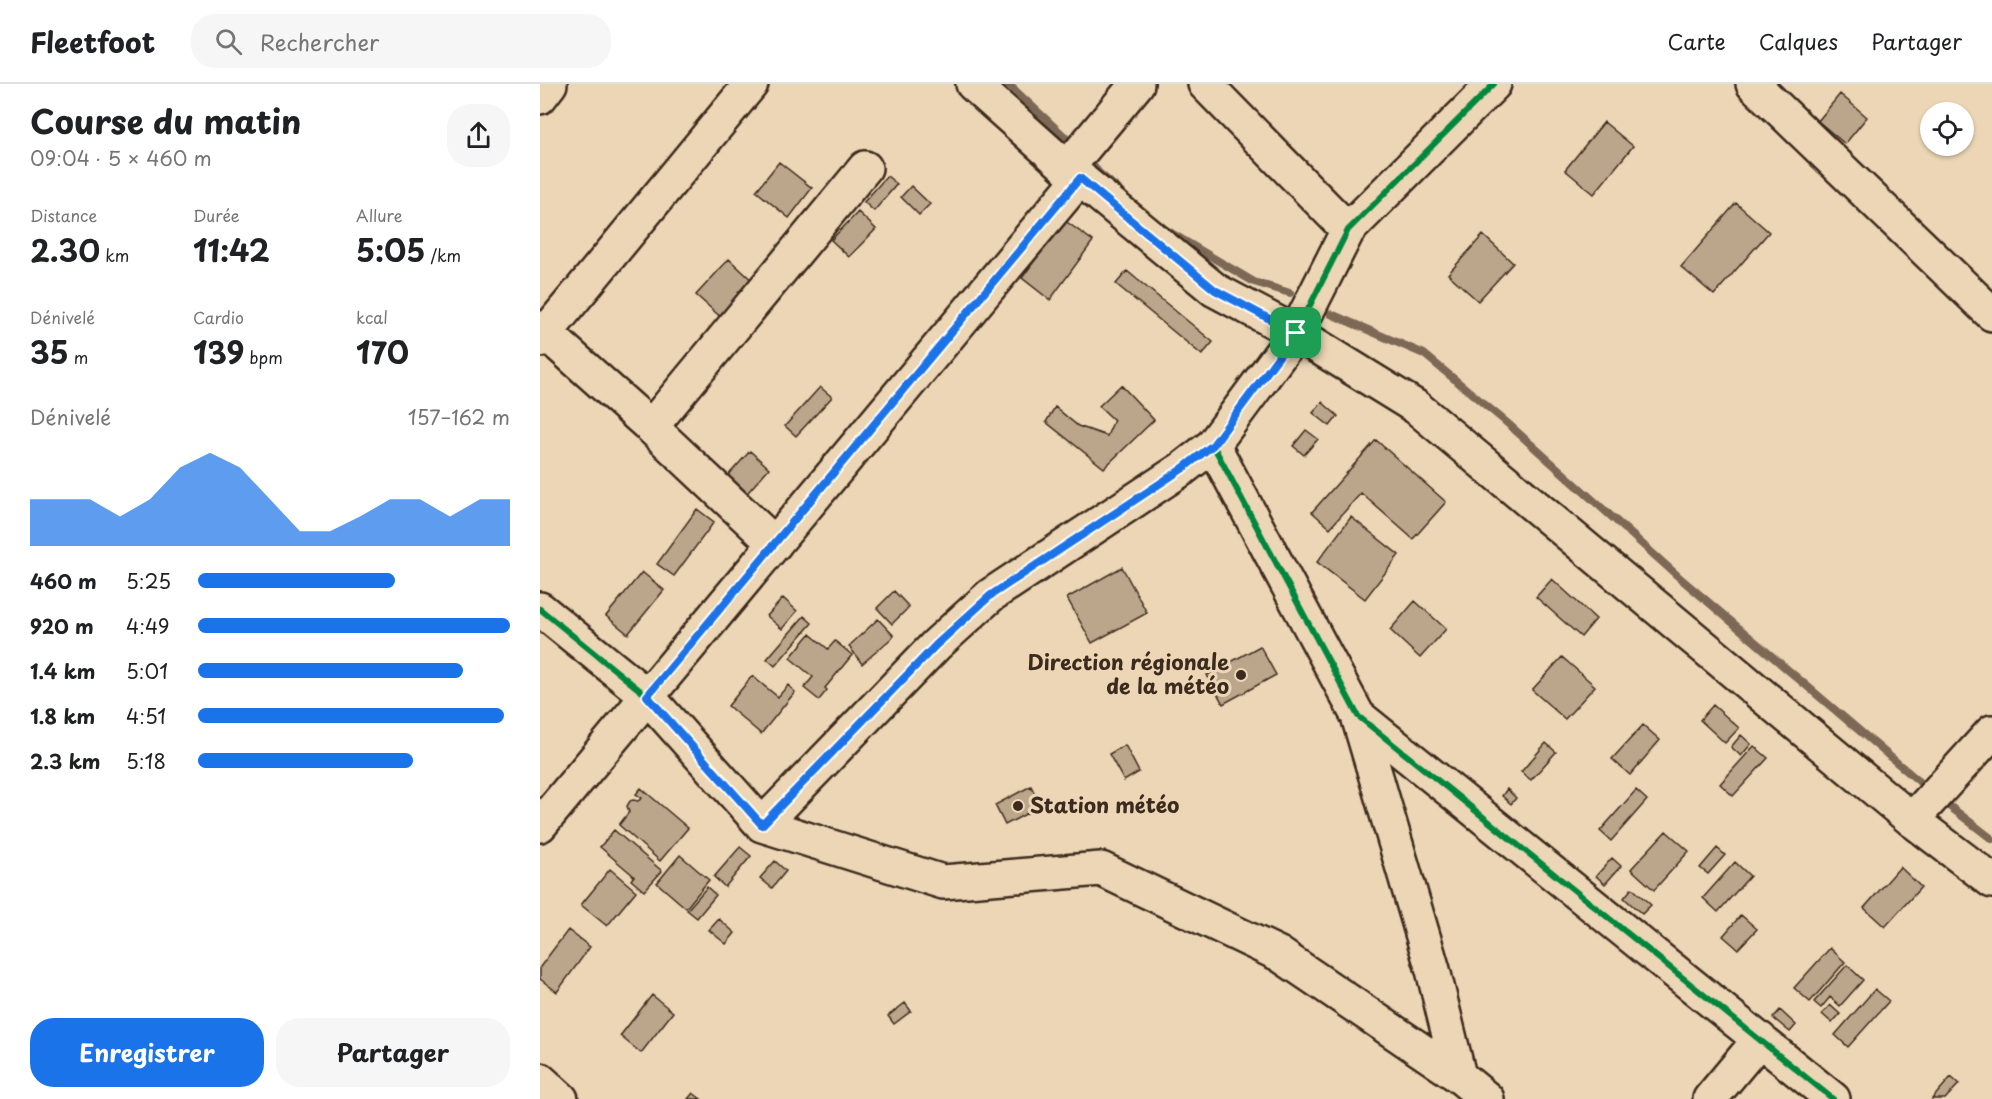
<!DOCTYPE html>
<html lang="fr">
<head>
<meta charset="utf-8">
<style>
  :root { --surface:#fff; --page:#f6f6f6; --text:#202124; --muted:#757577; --line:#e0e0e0; --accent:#1a73e8 }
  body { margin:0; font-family:"Playpen Sans",sans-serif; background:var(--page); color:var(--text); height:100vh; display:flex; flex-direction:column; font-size:22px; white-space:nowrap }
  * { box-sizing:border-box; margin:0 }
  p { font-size:20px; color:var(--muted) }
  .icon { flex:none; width:33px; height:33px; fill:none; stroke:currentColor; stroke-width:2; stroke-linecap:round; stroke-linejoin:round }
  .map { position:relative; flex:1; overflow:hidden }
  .drawer { display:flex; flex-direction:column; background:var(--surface); width:540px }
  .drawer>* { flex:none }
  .fabs { position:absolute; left:1380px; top:18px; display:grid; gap:12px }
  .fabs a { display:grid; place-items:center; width:54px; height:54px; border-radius:50%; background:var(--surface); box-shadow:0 2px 4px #0004; font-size:30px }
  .pin { position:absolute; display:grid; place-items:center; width:51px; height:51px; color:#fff; margin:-26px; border-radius:12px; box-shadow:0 3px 9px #0006 }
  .round { display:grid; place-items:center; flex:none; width:63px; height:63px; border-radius:24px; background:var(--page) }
  .head { display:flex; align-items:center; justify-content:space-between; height:102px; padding:0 30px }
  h1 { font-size:33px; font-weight:700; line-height:45px }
  .metrics { display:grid; grid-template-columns:repeat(3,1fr); gap:9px; height:102px; padding:6px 30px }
  .metrics div { display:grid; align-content:center }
  .metrics b { font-size:30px; font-weight:700 }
  .metrics small { font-size:16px; font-weight:400 }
  .metrics p { font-size:16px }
  .chart { height:168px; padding:12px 30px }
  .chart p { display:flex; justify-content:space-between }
  .chart svg { width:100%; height:108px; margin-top:6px; fill:var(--accent); opacity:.7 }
  .primary-button { display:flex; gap:12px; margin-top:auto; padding:12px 30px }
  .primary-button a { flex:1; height:69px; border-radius:24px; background:var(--accent); color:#fff; font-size:24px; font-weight:700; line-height:69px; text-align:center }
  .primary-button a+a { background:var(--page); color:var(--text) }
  ul { padding:0 30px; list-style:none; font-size:20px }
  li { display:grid; grid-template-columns:96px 72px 1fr; align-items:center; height:45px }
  li i { height:15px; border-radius:8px; background:var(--accent) }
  header { display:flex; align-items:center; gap:36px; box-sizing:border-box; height:84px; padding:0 30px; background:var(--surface); border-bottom:2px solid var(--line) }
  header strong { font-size:28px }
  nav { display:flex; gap:33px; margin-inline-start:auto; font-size:21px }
  .search { width:420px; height:54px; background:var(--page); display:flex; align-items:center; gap:15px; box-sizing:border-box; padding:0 21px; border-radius:24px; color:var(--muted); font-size:22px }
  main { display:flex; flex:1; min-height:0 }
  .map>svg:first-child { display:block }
</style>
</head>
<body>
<header>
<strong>Fleetfoot</strong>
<div class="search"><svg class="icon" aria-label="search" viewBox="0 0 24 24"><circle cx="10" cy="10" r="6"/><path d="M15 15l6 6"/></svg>Rechercher</div>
<nav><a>Carte</a><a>Calques</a><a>Partager</a></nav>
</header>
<main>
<section class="drawer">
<div class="head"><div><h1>Course du matin</h1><p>09:04 · 5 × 460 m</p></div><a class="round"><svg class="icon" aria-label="share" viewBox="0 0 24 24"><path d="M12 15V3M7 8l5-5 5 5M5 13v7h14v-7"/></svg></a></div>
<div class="metrics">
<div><p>Distance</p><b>2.30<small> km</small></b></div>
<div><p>Durée</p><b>11:42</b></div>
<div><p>Allure</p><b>5:05<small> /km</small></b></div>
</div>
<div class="metrics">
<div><p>Dénivelé</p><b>35<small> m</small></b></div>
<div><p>Cardio</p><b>139<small> bpm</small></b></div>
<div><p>kcal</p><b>170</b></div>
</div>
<div class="chart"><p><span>Dénivelé</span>157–162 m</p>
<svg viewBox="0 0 160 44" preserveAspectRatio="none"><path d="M0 44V25L10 25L20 25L30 32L40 25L50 12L60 6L70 12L80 25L90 38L100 38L110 32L120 25L130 25L140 32L150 25L160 25V44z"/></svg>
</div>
<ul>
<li><b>460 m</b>5:25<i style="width:63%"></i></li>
<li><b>920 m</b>4:49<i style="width:100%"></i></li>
<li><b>1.4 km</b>5:01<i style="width:85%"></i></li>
<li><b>1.8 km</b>4:51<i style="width:98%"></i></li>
<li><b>2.3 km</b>5:18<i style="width:69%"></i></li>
</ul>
<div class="primary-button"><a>Enregistrer</a><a>Partager</a></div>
</section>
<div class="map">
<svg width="1452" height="1015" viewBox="0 0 1452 1015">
  <rect width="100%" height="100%" fill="#ecd6b5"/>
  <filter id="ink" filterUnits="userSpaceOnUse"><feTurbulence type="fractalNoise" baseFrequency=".0167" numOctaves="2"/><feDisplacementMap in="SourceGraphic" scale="12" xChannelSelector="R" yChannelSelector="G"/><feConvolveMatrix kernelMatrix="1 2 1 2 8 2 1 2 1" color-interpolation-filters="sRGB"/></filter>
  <g filter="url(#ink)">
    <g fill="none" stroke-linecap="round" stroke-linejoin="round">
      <path stroke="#7c6855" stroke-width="8" d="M468 0 525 53
        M550 78 559 89 578 105
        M626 146 714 198 750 209
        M791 230 884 270 966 338 1140 494 1381 699
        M1404 718 1452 755"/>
    </g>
    <path fill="#bba68b" stroke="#3b2a1e" stroke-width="1.5" d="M1300 10 1327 33 1305 60 1278 37Z
      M1064 38 1093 62 1054 110 1025 86Z
      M239 78 272 104 249 134 216 107Z
      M347 92 357 100 334 127 324 118Z
      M371 102 390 120 379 131 361 113Z
      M1196 119 1229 148 1174 211 1141 183Z
      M318 128 336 145 309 173 291 156Z
      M524 136 553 157 510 216 482 194Z
      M943 151 973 179 938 217 908 190Z
      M189 175 217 201 185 237 156 211Z
      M587 187 673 258 662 271 576 200Z
      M581 301 614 336 564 384 506 338 515 323 538 342 567 352 574 336 559 322Z
      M280 303 292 313 256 352 245 342Z
      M782 318 798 332 790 342 773 329Z
      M766 346 778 355 764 371 753 362Z
      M836 356 906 418 873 455 821 409 790 444 772 428Z
      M210 367 229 384 203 414 184 396Z
      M157 425 174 438 134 492 117 480Z
      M811 433 859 471 825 515 777 478Z
      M582 483 607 529 552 559 527 514Z
      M102 488 124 506 88 550 66 532Z
      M1012 495 1056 535 1041 553 996 513Z
      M354 507 369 523 352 540 337 524Z
      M243 514 257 527 242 545 227 532Z
      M875 517 906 545 880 574 850 546Z
      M264 532 272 539 235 582 227 575Z
      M338 535 354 552 322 580 309 562Z
      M270 550 288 565 295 557 312 571 285 604 287 606 279 616 264 604 273 593 250 574Z
      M720 562 736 591 683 620 667 591Z
      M1022 573 1055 602 1025 635 992 606Z
      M212 592 238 613 248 601 255 608 221 650 188 622Z
      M1173 621 1199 644 1185 659 1160 636Z
      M1103 641 1120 656 1090 691 1072 675Z
      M1201 651 1211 660 1201 672 1191 663Z
      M1006 659 1016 668 991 696 981 688Z
      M585 661 599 688 584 697 569 670Z
      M1214 662 1228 674 1193 712 1180 700Z
      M491 702 501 722 465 741 455 721Z
      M101 704 148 744 120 777 79 741 89 728 87 722 90 717 93 716 98 717 102 714 96 710Z
      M967 705 976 714 971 720 962 712Z
      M1096 706 1107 716 1071 757 1060 747Z
      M74 746 122 787 104 807 91 796 94 792 60 763Z
      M1126 747 1149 767 1114 806 1091 785Z
      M200 763 211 772 185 803 174 793Z
      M1177 764 1185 771 1168 790 1160 784Z
      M140 771 169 796 146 824 117 799Z
      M1072 774 1081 782 1065 800 1056 792Z
      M235 777 246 787 232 804 220 794Z
      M1195 778 1210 792 1178 828 1163 814Z
      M1360 783 1381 803 1345 843 1324 824Z
      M70 785 96 807 67 842 41 821Z
      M167 803 176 811 157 834 147 826Z
      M1092 804 1111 821 1102 830 1084 814Z
      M1201 831 1217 845 1198 865 1183 852Z
      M179 835 195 849 186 860 169 846Z
      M28 846 50 863 17 908 0 895V883Z
      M1290 864 1305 878 1270 918 1254 904Z
      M1307 881 1323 896 1300 922 1290 913 1281 924 1274 918Z
      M1335 905 1349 917 1308 963 1295 951Z
      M112 911 133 928 101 969 80 952Z
      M365 919 371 927 354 940 348 932Z
      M1290 921 1300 930 1292 939 1282 930Z
      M1240 926 1256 941 1250 948 1233 934Z
      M1411 993 1419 1000 1405 1015H1392Z
      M153 1009 161 1015H148Z"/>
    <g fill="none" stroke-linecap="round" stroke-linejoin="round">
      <g stroke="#3b2a1e" stroke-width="38">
        <path id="minor" d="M665 0 808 146
          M1213 0 1452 230
          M0 13 10 0
          M527 84 597 0
          M0 244 111 343 235 460
          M0 256 211 0
          M111 343 325 84
          M673 361 818 632 1293 1015
          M0 525 107 612 222 741 396 561 451 511 642 385 673 361 756 249 808 146 954 0
          M818 632 893 886 919 992
          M1372 736 1452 648
          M0 741 540 94
          M222 741 403 798 561 785 739 870 919 992 947 1015
          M0 996 21 1015
          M1170 1015 1220 955"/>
      </g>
      <g stroke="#3b2a1e" stroke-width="38">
        <path id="major" d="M433 0 527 84 675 206 756 249 876 323 1372 736 1452 797"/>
      </g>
      <use href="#minor" stroke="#ecd6b5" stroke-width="33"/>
      <use href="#major" stroke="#ecd6b5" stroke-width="33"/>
      <g stroke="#ecd6b5" stroke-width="10">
        <path id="cycleway" d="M673 361 818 632 1293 1015
          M0 525 107 612 222 741 396 561 451 511 642 385 673 361 756 249 808 146 954 0"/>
      </g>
      <use href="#cycleway" stroke="#00873e" stroke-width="6"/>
    </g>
  </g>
  <g fill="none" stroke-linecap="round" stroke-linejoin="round" filter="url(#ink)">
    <g stroke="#fff" stroke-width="12">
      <path id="route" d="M540 94 675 206 756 249 673 361 642 385 451 511 396 561 222 741 107 612Z"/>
    </g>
    <use href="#route" stroke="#1a73e8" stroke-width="8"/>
  </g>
  <g fill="#3b2a1e" stroke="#ecd6b5" stroke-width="2">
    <circle cx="701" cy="591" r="6"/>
    <circle cx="478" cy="722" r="6"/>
  </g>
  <g text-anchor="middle" stroke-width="6" stroke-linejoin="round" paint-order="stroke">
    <g font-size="21" font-weight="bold" fill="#3b2a1e" stroke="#ecd6b5" text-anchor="end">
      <text x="689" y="586">Direction régionale<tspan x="689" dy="24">de la météo</tspan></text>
      <text x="490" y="729" text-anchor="start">Station météo</text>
    </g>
  </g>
</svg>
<div class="fabs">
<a><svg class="icon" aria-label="locate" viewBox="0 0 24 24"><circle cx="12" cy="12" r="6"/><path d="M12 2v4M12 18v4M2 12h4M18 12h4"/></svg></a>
</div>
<div class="pin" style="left:756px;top:249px;background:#1e9e55"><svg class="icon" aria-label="arrive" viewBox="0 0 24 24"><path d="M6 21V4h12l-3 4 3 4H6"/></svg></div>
</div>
</main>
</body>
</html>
